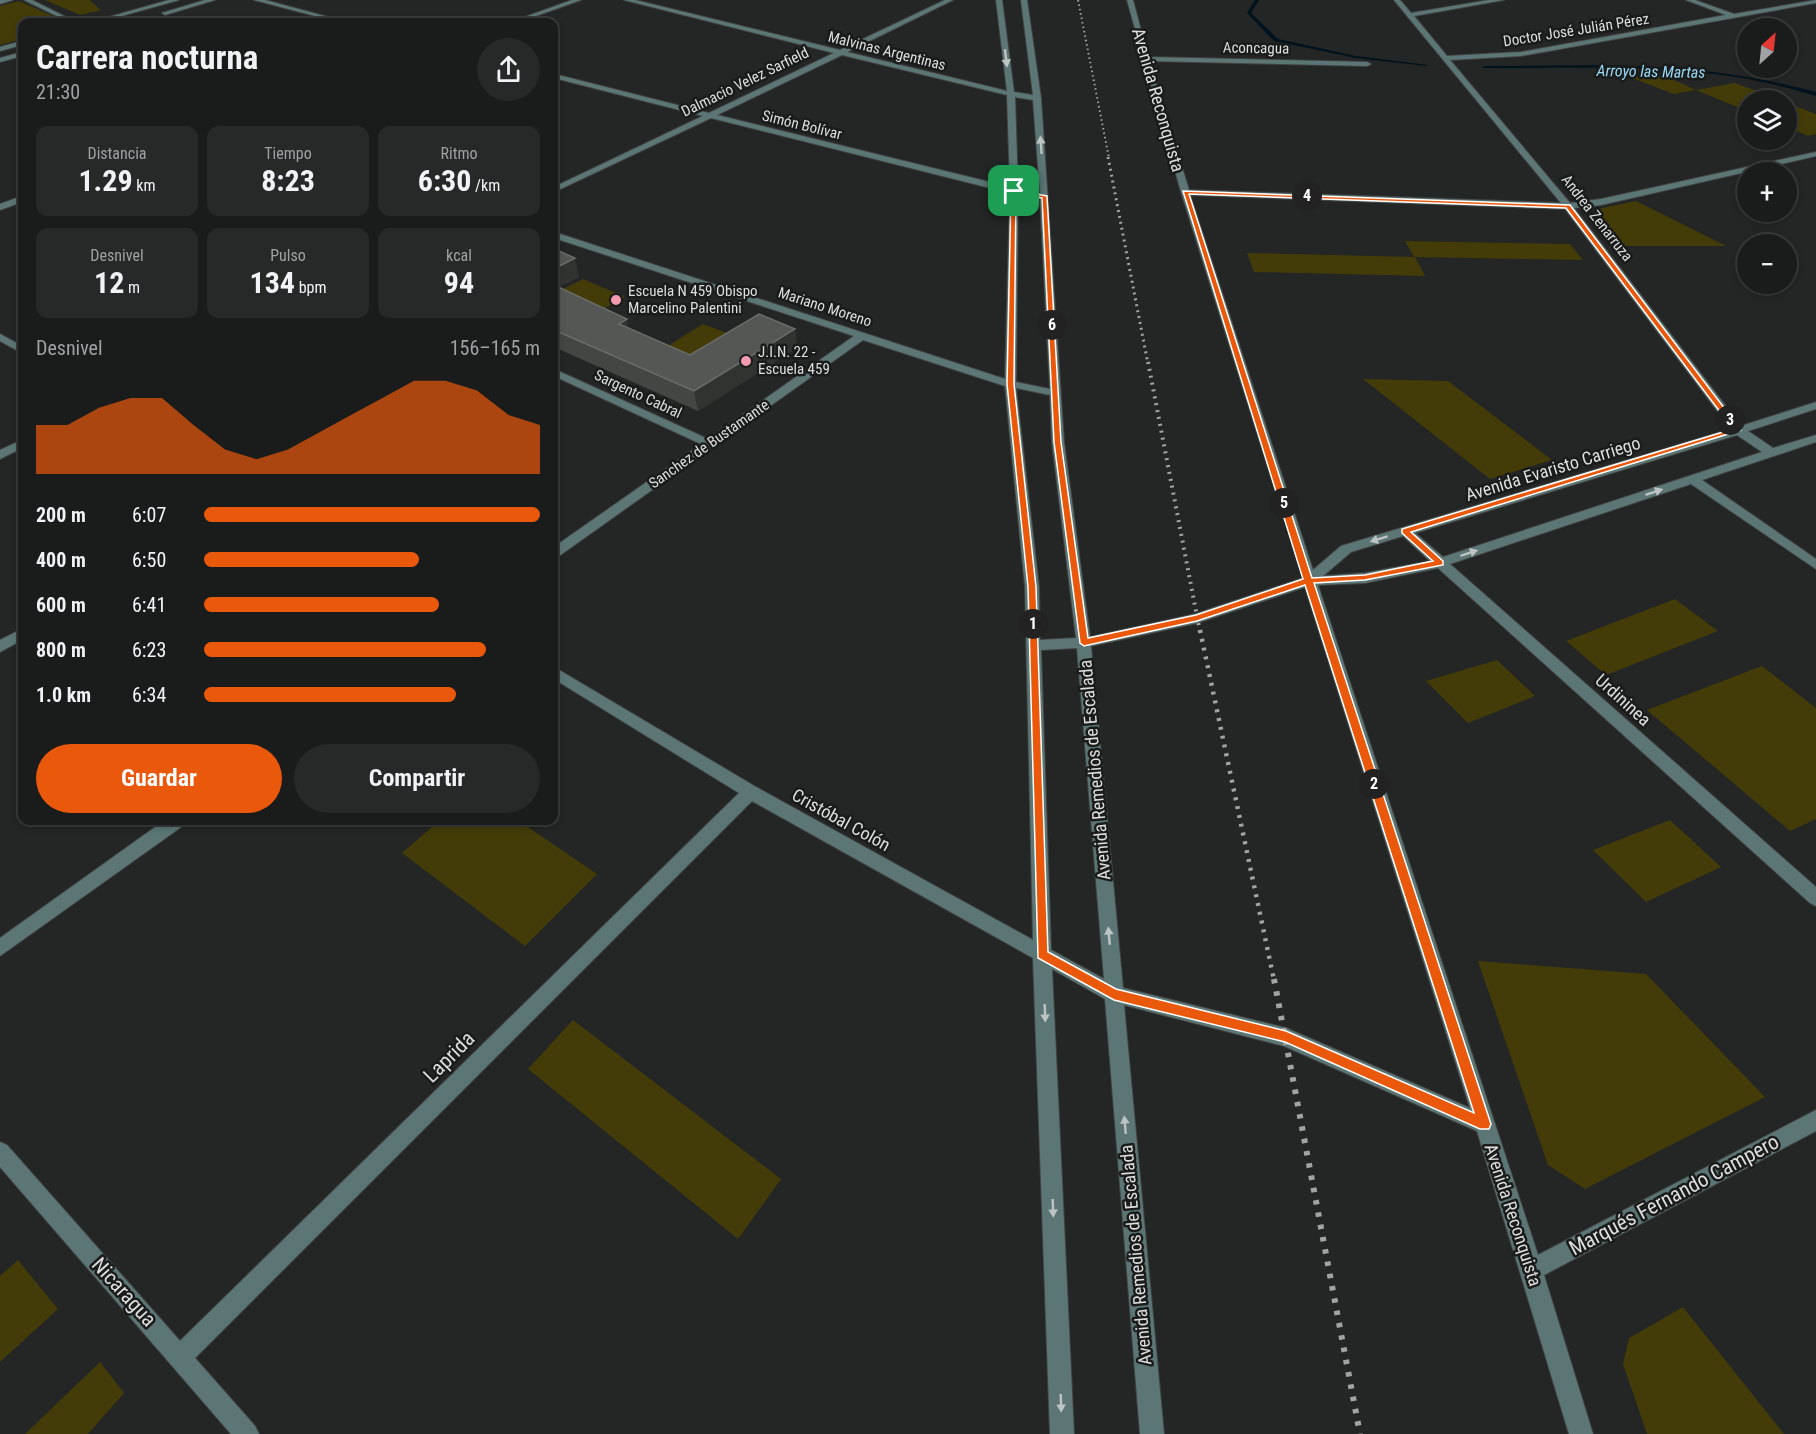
<!DOCTYPE html>
<html lang="es">
<head>
<meta charset="utf-8">
<style>
  :root { --surface:#1a1c1b; --page:#272928; --text:#f1f3f6; --muted:#9fa1a3; --line:#383a3a; --accent:#ea580c }
  body { margin:0; font-family:"Roboto Condensed",sans-serif; background:var(--page); color:var(--text); height:100vh; display:flex; flex-direction:column; font-size:22px; white-space:nowrap }
  * { box-sizing:border-box; margin:0 }
  p { font-size:20px; color:var(--muted) }
  .icon { flex:none; width:33px; height:33px; fill:none; stroke:currentColor; stroke-width:2; stroke-linecap:round; stroke-linejoin:round }
  .map { position:relative; flex:1; overflow:hidden }
  .details { position:absolute; left:18px; top:18px; width:540px; height:807px; display:flex; flex-direction:column; background:var(--surface); border-radius:12px; box-shadow:0 3px 9px #0003,0 0 0 2px var(--line) }
  .details>* { flex:none }
  .needle { width:39px; rotate:27deg }
  .tools { position:absolute; left:1737px; top:18px; display:grid; gap:12px }
  .tools a { display:grid; place-items:center; width:60px; height:60px; border-radius:50%; background:var(--surface); box-shadow:0 3px 9px #0003,0 0 0 2px var(--line); font-size:30px }
  .pin { position:absolute; display:grid; place-items:center; width:51px; height:51px; color:#fff; margin:-26px; border-radius:12px; box-shadow:0 3px 9px #0006 }
  .km { position:absolute; width:30px; height:30px; margin:-15px; border-radius:50%; background:#222; color:#fff; font-size:16px; line-height:30px; text-align:center }
  .round { display:grid; place-items:center; flex:none; width:63px; height:63px; border-radius:32px; background:var(--page) }
  .head { display:flex; align-items:center; justify-content:space-between; height:102px; padding:0 18px }
  h1 { font-size:33px; font-weight:700; line-height:45px }
  .stats { display:grid; grid-template-columns:repeat(3,1fr); gap:9px; height:102px; padding:6px 18px }
  .stats div { display:grid; align-content:center; border-radius:12px; background:var(--page); text-align:center }
  .stats b { font-size:30px; font-weight:700 }
  .stats small { font-size:16px; font-weight:400 }
  .stats p { font-size:16px }
  .chart { height:168px; padding:12px 18px }
  .chart p { display:flex; justify-content:space-between }
  .chart svg { width:100%; height:108px; margin-top:6px; fill:var(--accent); opacity:.7 }
  .cta { display:flex; gap:12px; margin-top:auto; padding:12px 18px }
  .cta a { flex:1; height:69px; border-radius:36px; background:var(--accent); color:#fff; font-size:24px; font-weight:700; line-height:69px; text-align:center }
  .cta a+a { background:var(--page); color:var(--text) }
  ul { padding:0 18px; list-style:none; font-size:20px }
  li { display:grid; grid-template-columns:96px 72px 1fr; align-items:center; height:45px }
  li i { height:15px; border-radius:8px; background:var(--accent) }
  .map>svg:first-child { display:block }
</style>
</head>
<body>
<div class="map">
<svg width="1816" height="1434" viewBox="0 0 1816 1434">
  <rect width="100%" height="100%" fill="#232624"/>
  <path fill="#433c09" d="M45 0H89L101 10 80 15Z
    M19 1 66 22H22V39L0 45V6Z
    M1627 76 1667 77 1696 90 1735 83 1781 100H1748L1747 111 1696 90 1674 94Z
    M1786 103 1816 114V134L1808 136 1787 127Z
    M1636 201 1726 246H1621L1595 214 1598 209Z
    M1405 241 1570 244 1583 260 1415 257 1425 276 1254 272 1247 253 1414 257Z
    M583 279 625 297 598 312 555 293Z
    M703 324 732 335 687 364 658 352Z
    M1363 379 1448 381 1552 460 1490 479Z
    M1675 599 1718 631 1606 675 1566 641Z
    M1497 660 1535 696 1468 723 1426 681Z
    M1762 666 1816 708V819L1790 831 1647 710Z
    M1670 820 1721 867 1646 902 1593 850Z
    M439 821H519L597 874 525 946 402 853Z
    M1478 961 1646 974 1765 1097 1585 1189 1548 1165Z
    M573 1020 781 1179 738 1239 528 1069Z
    M18 1260 58 1309 0 1362V1276Z
    M1683 1307 1784 1434H1647L1623 1364 1629 1338Z
    M100 1362 124 1393 88 1434H25Z"/>
  <g fill="none" stroke-linecap="round" stroke-linejoin="round">
    <path fill="#00121d" fill-rule="evenodd" d="M1255 0H1259L1251 13 1278 39 1356 56 1428 65 1426 66 1356 58 1274 41 1247 13Z
      M1609 65C1683 67 1744 73 1816 92V96C1789 88 1763 81 1736 77 1653 64 1568 69 1484 68L1482 67 1484 66Z"/>
    <g stroke="#414342" stroke-width="2">
      <path id="minor" d="M0 0H13L0 4Z
        M24 0H32L76 22H69Z
        M169 0H179L100 22H91Z
        M205 0H215L165 15 162 13Z
        M254 0H265L347 22H338Z
        M572 0H581L519 22H511Z
        M624 0H635L840 50 945 0H953L847 52 1007 91 996 0H1002L1014 92 1033 95 1021 0H1027L1041 98 1064 442 1090 637 1195 614 1303 578 1181 192 1127 0H1133L1148 57 1367 62 1371 64 1367 66 1149 61 1189 190 1561 203 1394 0H1400L1411 13 1489 0H1504L1414 16 1447 56 1521 52 1726 15 1686 0H1695L1734 14 1816 0V3L1521 56 1450 60 1570 203 1601 199 1816 152V156L1601 205 1574 208 1741 426 1816 402V409L1748 431 1773 448 1816 435V442L1702 480 1816 559V569L1691 484 1450 564 1816 887V906L1810 903 1438 568 1365 583 1318 585 1538 1255 1816 1110V1131L1544 1275 1593 1434H1569L1477 1131 1284 1046 1124 1005 1164 1434H1140L1105 999 1052 969 1074 1434H1050L1033 958 752 801 195 1358 255 1426 259 1434H231L0 1167V1142L7 1145 180 1341 739 793 554 679V667L756 787 1033 940 1025 587 1005 386 863 340 559 556 554 557V547L701 444 554 376V369L708 439 854 336 554 238V232L1005 379 1010 193 711 118 554 192V187L703 116 554 78V74L709 113 834 53ZM842 55 1007 95 1010 187 717 115ZM1015 97 1033 100 1040 193 1018 189ZM1018 194 1040 198 1050 389 1016 382ZM1190 195 1565 209 1731 429 1341 546 1313 570ZM1016 388 1050 395 1052 442 1076 638 1040 640 1039 587ZM1737 435 1762 452 1443 557 1415 533ZM1403 536 1430 561 1365 573 1323 576 1351 552ZM1305 587 1470 1108 1286 1028 1123 988 1091 646 1197 623ZM1077 648 1104 979 1051 950 1041 650Z
        M22 41V45L0 51V47Z
        M22 52V56L0 62V58Z
        M22 196V202L0 210V204Z
        M0 334 22 346V353L0 341Z
        M22 440V448L0 459V450Z
        M22 629V640L0 652V640Z
        M165 820H186L184 825 0 956V938Z"/>
    </g>
    <use href="#minor" fill="#5c7676" fill-rule="evenodd"/>
    <path stroke="#a2a3a2" stroke-width="2" stroke-dasharray="1.5 3" stroke-linecap="butt" d="M1078 0 1109 158"/>
    <path stroke="#a2a3a2" stroke-width="3" stroke-dasharray="2 4" stroke-linecap="butt" d="M1108 157 1148 364"/>
    <path stroke="#a2a3a2" stroke-width="4" stroke-dasharray="2 5" stroke-linecap="butt" d="M1148 362 1200 632"/>
    <path stroke="#a2a3a2" stroke-width="4.5" stroke-dasharray="3 6" stroke-linecap="butt" d="M1200 630 1274 980"/>
    <path stroke="#a2a3a2" stroke-width="6" stroke-dasharray="4.5 8" stroke-linecap="butt" d="M1274 979 1360 1434"/>
  </g>
  <path fill="#444644" d="M554 249 579 277 559 287 629 328 690 355 795 329 797 348 698 411 554 347Z"/>
  <path fill="#303330" d="M575 258 579 277 554 290V269Z
    M627 319 631 338 619 324Z
    M795 329 797 348 698 411 694 391Z"/>
  <path fill="#555754" stroke="#6a6c6a" stroke-width="1.5" d="M554 249 575 258 554 269Z
    M554 285 627 319 619 324 690 355 759 314 795 329 694 391 554 330Z"/>
  <defs><path id="oneway-solid" d="M-6-.8H1V-3.2L6.5 0L1 3.2V.8H-6Z" transform="scale(1.5)"/></defs>
  <g fill="#bdc4c3">
    <use href="#oneway-solid" transform="translate(1006 58) rotate(83)"/>
    <use href="#oneway-solid" transform="translate(1041 145) rotate(-94)"/>
    <use href="#oneway-solid" transform="translate(1654 492) rotate(-18)"/>
    <use href="#oneway-solid" transform="translate(1379 539) rotate(163)"/>
    <use href="#oneway-solid" transform="translate(1469 553) rotate(-18)"/>
    <use href="#oneway-solid" transform="translate(1109 936) rotate(-95)"/>
    <use href="#oneway-solid" transform="translate(1045 1013) rotate(88)"/>
    <use href="#oneway-solid" transform="translate(1125 1125) rotate(-95)"/>
    <use href="#oneway-solid" transform="translate(1053 1208) rotate(88)"/>
    <use href="#oneway-solid" transform="translate(1061 1403) rotate(88)"/>
  </g>
  <path fill="#ea580c" stroke="#fff" stroke-width="1.5" fill-rule="evenodd" d="M1014 190 1047 196 1061 442 1088 638 1196 615 1303 579 1183 191 1570 205 1741 430 1411 532 1443 561V565L1365 580 1314 583 1491 1124 1489 1129H1480L1285 1042 1114 1000 1038 958 1028 587 1007 384 1011 191ZM1016 194 1042 198 1054 442 1080 643 1084 646 1197 621 1305 585 1474 1113 1286 1031 1116 989 1048 952 1036 587 1014 384ZM1189 194 1566 208 1733 429 1402 529V533L1433 561 1365 575 1312 578Z"/>
  <g fill="#f29aaf" stroke="#1a1c1b" stroke-width="2">
    <circle cx="616" cy="300" r="6"/>
    <circle cx="746" cy="361" r="6"/>
  </g>
  <g text-anchor="middle" stroke-width="5" stroke-linejoin="round" paint-order="stroke">
    <g font-size="15" fill="#dddedd" stroke="#1a1c1b">
      <text transform="translate(1576 30) rotate(-9)" y="5">Doctor José Julián Pérez</text>
      <text transform="translate(1256 48) rotate(1)" y="5">Aconcagua</text>
      <text transform="translate(887 51) rotate(14)" y="5">Malvinas Argentinas</text>
      <text transform="translate(745 82) rotate(-26)" y="5">Dalmacio Velez Sarfield</text>
      <text transform="translate(802 125) rotate(14)" y="5">Simón Bolívar</text>
      <text transform="translate(1597 218) rotate(52)" y="5">Andrea Zenarruza</text>
      <text transform="translate(825 307) rotate(18)" y="5">Mariano Moreno</text>
      <text transform="translate(638 394) rotate(25)" y="5">Sargento Cabral</text>
      <text transform="translate(709 444) rotate(-35)" y="5">Sanchez de Bustamante</text>
    </g>
    <g font-size="15" fill="#dddedd" stroke="#1a1c1b" text-anchor="start">
      <text x="628" y="296">Escuela N 459 Obispo<tspan x="628" dy="17">Marcelino Palentini</tspan></text>
      <text x="758" y="357">J.I.N. 22 -<tspan x="758" dy="17">Escuela 459</tspan></text>
    </g>
    <g font-size="16" font-style="italic" fill="#97d8f7" stroke="#1a1c1b">
      <text transform="translate(1651 71) rotate(1)" y="6">Arroyo las Martas</text>
    </g>
    <g font-size="18" fill="#dddedd" stroke="#1a1c1b">
      <text transform="translate(1158 100) rotate(74)" y="6">Avenida Reconquista</text>
      <text transform="translate(1553 469) rotate(-17)" y="6">Avenida Evaristo Carriego</text>
      <text transform="translate(1623 700) rotate(42)" y="6">Urdininea</text>
      <text transform="translate(1095 770) rotate(-95)" y="6">Avenida Remedios de Escalada</text>
      <text transform="translate(841 820) rotate(29)" y="6">Cristóbal Colón</text>
      <text transform="translate(1513 1215) rotate(72)" y="6">Avenida Reconquista</text>
      <text transform="translate(1136 1255) rotate(-95)" y="6">Avenida Remedios de Escalada</text>
    </g>
    <g font-size="21" fill="#dddedd" stroke="#1a1c1b">
      <text transform="translate(449 1057) rotate(-45)" y="7">Laprida</text>
      <text transform="translate(1674 1195) rotate(-28)" y="7">Marqués Fernando Campero</text>
      <text transform="translate(124 1292) rotate(48)" y="7">Nicaragua</text>
    </g>
  </g>
</svg>
<div class="tools">
<a><svg class="needle" viewBox="-14 -14 28 28"><path d="M0-13l5 13h-10z" fill="#e53935"/><path d="M0 13l5-13h-10z" fill="#9fa1a3"/></svg></a>
<a><svg class="icon" aria-label="layers" viewBox="0 0 24 24"><path d="M12 4l9 5-9 5-9-5zM3 14l9 5 9-5"/></svg></a>
<a>+</a>
<a>−</a>
</div>
<div class="pin" style="left:1014px;top:191px;background:#1e9e55"><svg class="icon" aria-label="arrive" viewBox="0 0 24 24"><path d="M6 21V4h12l-3 4 3 4H6"/></svg></div>
<b class="km" style="left:1033px;top:624px">1</b>
<b class="km" style="left:1374px;top:784px">2</b>
<b class="km" style="left:1730px;top:420px">3</b>
<b class="km" style="left:1307px;top:196px">4</b>
<b class="km" style="left:1284px;top:503px">5</b>
<b class="km" style="left:1052px;top:325px">6</b>
<section class="details">
<div class="head"><div><h1>Carrera nocturna</h1><p>21:30</p></div><a class="round"><svg class="icon" aria-label="share" viewBox="0 0 24 24"><path d="M12 15V3M7 8l5-5 5 5M5 13v7h14v-7"/></svg></a></div>
<div class="stats">
<div><p>Distancia</p><b>1.29<small> km</small></b></div>
<div><p>Tiempo</p><b>8:23</b></div>
<div><p>Ritmo</p><b>6:30<small> /km</small></b></div>
</div>
<div class="stats">
<div><p>Desnivel</p><b>12<small> m</small></b></div>
<div><p>Pulso</p><b>134<small> bpm</small></b></div>
<div><p>kcal</p><b>94</b></div>
</div>
<div class="chart"><p><span>Desnivel</span>156–165 m</p>
<svg viewBox="0 0 160 44" preserveAspectRatio="none"><path d="M0 44V24L10 24L20 17L30 13L40 13L50 24L60 34L70 38L80 34L90 27L100 20L110 13L120 6L130 6L140 10L150 20L160 24V44z"/></svg>
</div>
<ul>
<li><b>200 m</b>6:07<i style="width:100%"></i></li>
<li><b>400 m</b>6:50<i style="width:64%"></i></li>
<li><b>600 m</b>6:41<i style="width:70%"></i></li>
<li><b>800 m</b>6:23<i style="width:84%"></i></li>
<li><b>1.0 km</b>6:34<i style="width:75%"></i></li>
</ul>
<div class="cta"><a>Guardar</a><a>Compartir</a></div>
</section>
</div>
</body>
</html>
